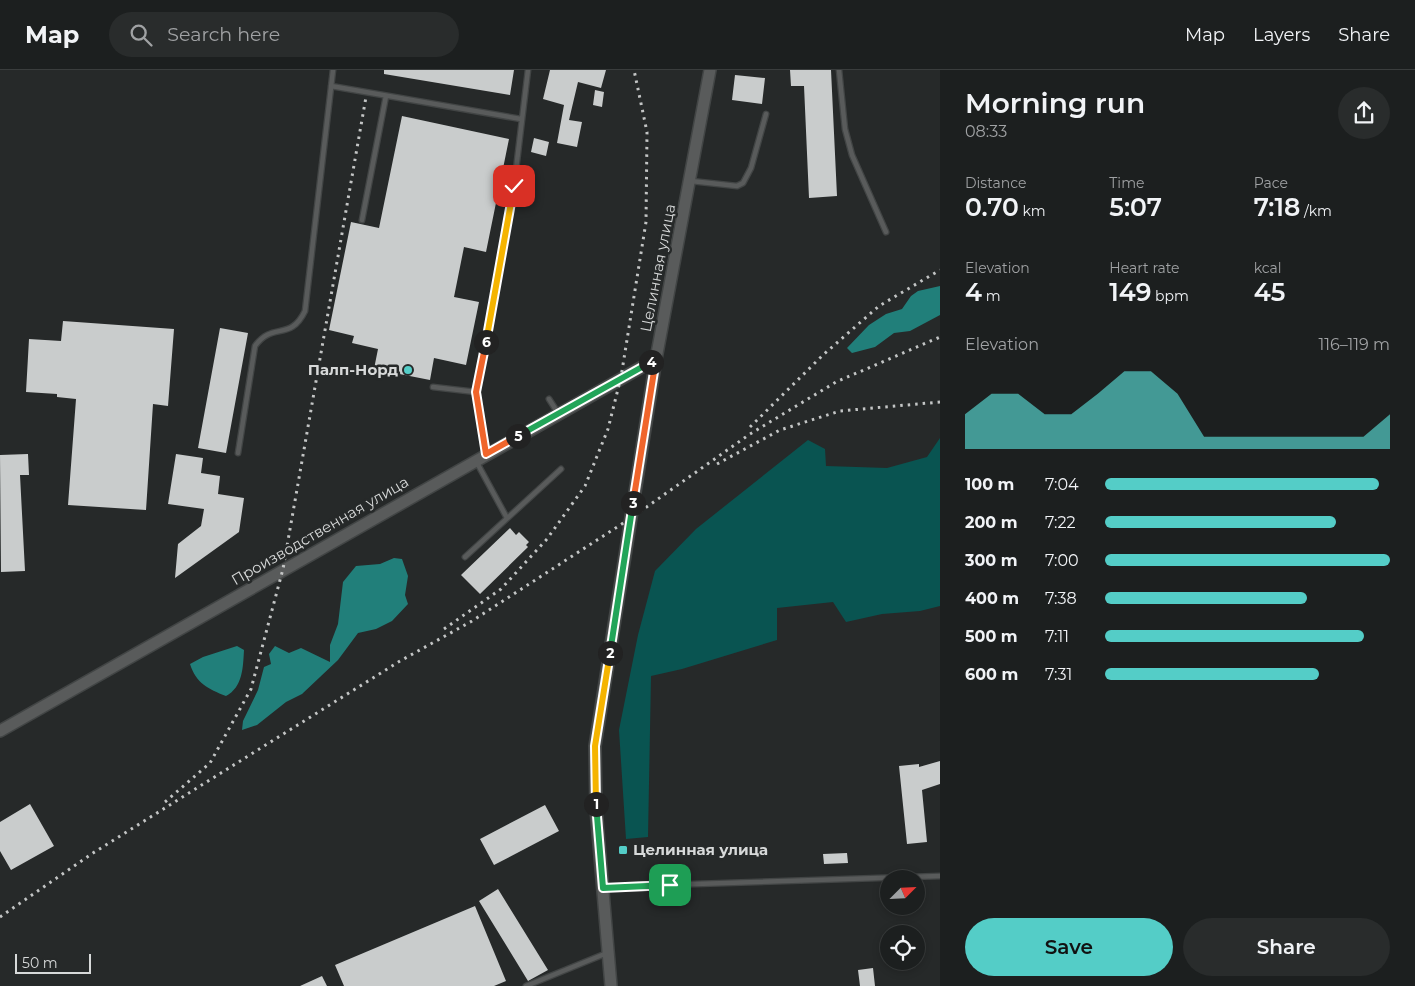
<!DOCTYPE html>
<html lang="en">
<head>
<meta charset="utf-8">
<style>
  :root { --surface:#1c1f1f; --page:#292c2c; --text:#f1f3f6; --muted:#a0a2a4; --line:#3a3d3d; --accent:#54cdc7 }
  body { margin:0; font-family:Montserrat,sans-serif; background:var(--page); color:var(--text); height:100vh; display:flex; flex-direction:column; font-size:19px; white-space:nowrap }
  * { box-sizing:border-box; margin:0 }
  p { font-size:16px; color:var(--muted) }
  .icon { flex:none; width:28px; height:28px; fill:none; stroke:currentColor; stroke-width:2; stroke-linecap:round; stroke-linejoin:round }
  .map { position:relative; flex:1; overflow:hidden }
  .panel { display:flex; flex-direction:column; background:var(--surface); width:475px }
  .panel>* { flex:none }
  .needle { width:32px; rotate:66deg }
  .controls { position:absolute; left:880px; top:800px; display:grid; gap:10px }
  .controls a { display:grid; place-items:center; width:45px; height:45px; border-radius:50%; background:var(--surface); box-shadow:0 2px 8px #0003,0 0 0 1px var(--line); font-size:25px }
  .scale { position:absolute; left:15px; bottom:12px; width:76px; box-sizing:border-box; padding-left:5px; border:2px solid #d7d9d9; border-top:0; font-size:14px; line-height:18px; white-space:nowrap; color:#d7d9d9; -webkit-text-stroke:4px #262929; paint-order:stroke }
  .pin { position:absolute; display:grid; place-items:center; width:42px; height:42px; color:#fff; margin:-21px; border-radius:10px; box-shadow:0 2px 8px #0006 }
  .km { position:absolute; width:25px; height:25px; margin:-12px; border-radius:50%; background:#222; color:#fff; font-size:14px; line-height:25px; text-align:center }
  .round { display:grid; place-items:center; flex:none; width:52px; height:52px; border-radius:26px; background:var(--page) }
  .summary { display:flex; align-items:center; justify-content:space-between; height:85px; padding:0 25px }
  h1 { font-size:28px; font-weight:600; line-height:38px }
  .metrics { display:grid; grid-template-columns:repeat(3,1fr); gap:8px; height:85px; padding:5px 25px }
  .metrics div { display:grid; align-content:center }
  .metrics b { font-size:25px; font-weight:600 }
  .metrics small { font-size:14px; font-weight:400 }
  .metrics p { font-size:14px }
  .chart { height:140px; padding:10px 25px }
  .chart p { display:flex; justify-content:space-between }
  .chart svg { width:100%; height:90px; margin-top:5px; fill:var(--accent); opacity:.7 }
  .button { display:flex; gap:10px; margin-top:auto; padding:10px 25px }
  .button a { flex:1; height:58px; border-radius:30px; background:var(--accent); color:#111; font-size:20px; font-weight:600; line-height:58px; text-align:center }
  .button a+a { background:var(--page); color:var(--text) }
  ul { padding:0 25px; list-style:none; font-size:16px }
  li { display:grid; grid-template-columns:80px 60px 1fr; align-items:center; height:38px }
  li i { height:12px; border-radius:6px; background:var(--accent) }
  header { display:flex; align-items:center; gap:30px; box-sizing:border-box; height:70px; padding:0 25px; background:var(--surface); border-bottom:1px solid var(--line) }
  header strong { font-size:24px }
  nav { display:flex; gap:28px; margin-inline-start:auto; font-size:18px }
  .search { width:350px; height:45px; background:var(--page); display:flex; align-items:center; gap:12px; box-sizing:border-box; padding:0 18px; border-radius:28px; color:var(--muted); font-size:19px }
  main { display:flex; flex:1; min-height:0 }
  .map>svg:first-child { display:block }
</style>
</head>
<body>
<header>
<strong>Map</strong>
<div class="search"><svg class="icon" aria-label="search" viewBox="0 0 24 24"><circle cx="10" cy="10" r="6"/><path d="M15 15l6 6"/></svg>Search here</div>
<nav><a>Map</a><a>Layers</a><a>Share</a></nav>
</header>
<main>
<div class="map">
<svg width="940" height="916" viewBox="0 0 940 916">
  <rect width="100%" height="100%" fill="#262929"/>
  <path fill="#095451" d="M940 368V536L920 541 882 544 846 552 833 532 777 538V570L682 599 651 606 648 767 626 769 619 660 638 565 655 501 696 459 808 370 825 379 826 396 887 398 927 387Z"/>
  <path fill="#217f7a" d="M940 216V245L910 261 894 263 875 277 852 283 847 278 869 255 886 244 902 239 911 226 918 221Z
    M394 488 402 489 408 506 405 525 408 534 392 551 376 559 358 563 338 590 302 624 286 632 257 655 242 660 243 651 258 620 264 597 271 594 269 584 275 576 289 583 301 578 330 592V575L338 554 343 512 356 496 380 494Z
    M237 576 244 580C243 597 243 617 226 626 208 619 196 613 190 594L203 587Z"/>
  <path fill="#c9cccc" d="M384 0H514L510 25 384 4Z
    M550 0H606L601 18 578 12 569 50 582 52 577 77 557 73 564 35 543 29Z
    M790 0H831L837 126 809 128 804 16H791Z
    M735 5 765 8 762 34 732 30Z
    M595 20 604 22 602 37 593 35Z
    M402 46 509 69 486 182 464 177 454 227 479 232 466 295 434 288 430 310 374 299 378 279 352 273 354 266 329 260 351 152 379 158Z
    M534 68 549 72 546 86 531 82Z
    M63 251 174 259 168 336 153 334 146 440 68 435 76 329 57 327V324L26 322 29 269 61 271Z
    M220 258 248 263 226 383 198 378Z
    M28 384 29 405H20L25 501 1 502 0 385Z
    M176 384 203 388 201 403 220 406 218 424 244 428 239 462 175 508 178 474 201 456 204 439 168 434Z
    M510 458 516 465 519 462 529 472 526 475 528 477 480 524 461 505Z
    M940 691V714L922 720 927 772 907 774 899 696 919 694V697Z
    M30 734 54 776 11 800 0 781V752Z
    M545 735 559 761 494 795 480 769Z
    M847 783 848 793 824 794 823 784Z
    M498 819 548 900 528 911 479 831Z
    M475 836 506 911 494 916H344L335 895Z
    M873 898 875 916H860L858 900Z
    M322 906 327 916H300Z"/>
  <g fill="none" stroke-linecap="round" stroke-linejoin="round">
    <g stroke="#424545" stroke-width="7">
      <path id="service" d="M839 0 845 59 852 85 886 162
        M331 16 521 49
        M691 111 737 116 743 113 751 98 766 44
        M362 150 386 26
        M433 317 476 322
        M549 329 558 343
        M238 383 255 276C273 251 290 272 305 241L333 0
        M485 383 476 322 514 116 528 0
        M476 391 507 448
        M465 487 561 399
        M604 817 940 806
        M526 916 607 883"/>
    </g>
    <g stroke="#424545" stroke-width="14">
      <path id="tertiary" d="M0 661 656 289
        M611 916 596 739 595 676 656 289 710 0"/>
    </g>
    <use href="#service" stroke="#595b5b" stroke-width="4.5"/>
    <use href="#tertiary" stroke="#595b5b" stroke-width="11"/>
    <path stroke="#c3c5c5" stroke-width="3" stroke-dasharray="2.5 5" stroke-linecap="butt" d="M750 357 823 285 879 236 940 200
      M717 394 780 360 840 341 940 332
      M444 559 501 519 547 469 585 416 608 359 621 307 646 152 647 62 634 0
      M165 732 210 693 251 619 283 499 366 27
      M0 847 93 783 400 591 472 551 631 448 750 364 836 312 940 267"/>
  </g>
  <g fill="none" stroke-linecap="round" stroke-linejoin="round">
    <g stroke="#fff" stroke-width="10">
      <path id="split-1" d="M596 734 603 818 670 815"/>
    </g>
    <g stroke="#fff" stroke-width="10">
      <path id="split-2" d="M596 734 595 676 610 583"/>
    </g>
    <g stroke="#fff" stroke-width="10">
      <path id="split-3" d="M610 583 633 433"/>
    </g>
    <g stroke="#fff" stroke-width="10">
      <path id="split-4" d="M633 433 656 289 651 292"/>
    </g>
    <g stroke="#fff" stroke-width="10">
      <path id="split-5" d="M518 366 651 292"/>
    </g>
    <g stroke="#fff" stroke-width="10">
      <path id="split-6" d="M486 272 476 322 486 384 518 366"/>
    </g>
    <g stroke="#fff" stroke-width="10">
      <path id="split-7" d="M486 272 514 116"/>
    </g>
    <use href="#split-1" stroke="#22a559" stroke-width="6"/>
    <use href="#split-2" stroke="#f5b400" stroke-width="6"/>
    <use href="#split-3" stroke="#22a559" stroke-width="6"/>
    <use href="#split-4" stroke="#f0652b" stroke-width="6"/>
    <use href="#split-5" stroke="#22a559" stroke-width="6"/>
    <use href="#split-6" stroke="#f0652b" stroke-width="6"/>
    <use href="#split-7" stroke="#f5b400" stroke-width="6"/>
  </g>
  <g fill="#54cdc7" stroke="#262929" stroke-width="2">
    <circle cx="408" cy="300" r="5"/>
    <rect x="618" y="775" width="10" height="10" rx="2.5"/>
  </g>
  <g text-anchor="middle" stroke-width="5" stroke-linejoin="round" paint-order="stroke">
    <g font-size="15" fill="#d7d9d9" stroke="#262929">
      <text transform="translate(658 198) rotate(-79)" y="5">Целинная улица</text>
      <text transform="translate(320 461) rotate(-30)" y="5">Производственная улица</text>
    </g>
    <g font-size="15" font-weight="bold" fill="#d7d9d9" stroke="#262929" text-anchor="end">
      <text x="398" y="305">Палп-Норд</text>
      <text x="633" y="785" text-anchor="start">Целинная улица</text>
    </g>
  </g>
</svg>
<div class="controls">
<a><svg class="needle" viewBox="-14 -14 28 28"><path d="M0-13l5 13h-10z" fill="#e53935"/><path d="M0 13l5-13h-10z" fill="#a0a2a4"/></svg></a>
<a><svg class="icon" aria-label="locate" viewBox="0 0 24 24"><circle cx="12" cy="12" r="6"/><path d="M12 2v4M12 18v4M2 12h4M18 12h4"/></svg></a>
</div>
<div class="scale">50 m</div>
<div class="pin" style="left:670px;top:815px;background:#1e9e55"><svg class="icon" aria-label="arrive" viewBox="0 0 24 24"><path d="M6 21V4h12l-3 4 3 4H6"/></svg></div>
<div class="pin" style="left:514px;top:116px;background:#d93025"><svg class="icon" aria-label="check" viewBox="0 0 24 24"><path d="M5 12l5 5 9-10"/></svg></div>
<b class="km" style="left:596px;top:734px">1</b>
<b class="km" style="left:610px;top:583px">2</b>
<b class="km" style="left:633px;top:433px">3</b>
<b class="km" style="left:651px;top:292px">4</b>
<b class="km" style="left:518px;top:366px">5</b>
<b class="km" style="left:486px;top:272px">6</b>
</div>
<section class="panel">
<div class="summary"><div><h1>Morning run</h1><p>08:33</p></div><a class="round"><svg class="icon" aria-label="share" viewBox="0 0 24 24"><path d="M12 15V3M7 8l5-5 5 5M5 13v7h14v-7"/></svg></a></div>
<div class="metrics">
<div><p>Distance</p><b>0.70<small> km</small></b></div>
<div><p>Time</p><b>5:07</b></div>
<div><p>Pace</p><b>7:18<small> /km</small></b></div>
</div>
<div class="metrics">
<div><p>Elevation</p><b>4<small> m</small></b></div>
<div><p>Heart rate</p><b>149<small> bpm</small></b></div>
<div><p>kcal</p><b>45</b></div>
</div>
<div class="chart"><p><span>Elevation</span>116–119 m</p>
<svg viewBox="0 0 160 44" preserveAspectRatio="none"><path d="M0 44V27L10 17L20 17L30 27L40 27L50 17L60 6L70 6L80 17L90 38L100 38L110 38L120 38L130 38L140 38L150 38L160 27V44z"/></svg>
</div>
<ul>
<li><b>100 m</b>7:04<i style="width:96%"></i></li>
<li><b>200 m</b>7:22<i style="width:81%"></i></li>
<li><b>300 m</b>7:00<i style="width:100%"></i></li>
<li><b>400 m</b>7:38<i style="width:71%"></i></li>
<li><b>500 m</b>7:11<i style="width:91%"></i></li>
<li><b>600 m</b>7:31<i style="width:75%"></i></li>
</ul>
<div class="button"><a>Save</a><a>Share</a></div>
</section>
</main>
</body>
</html>
